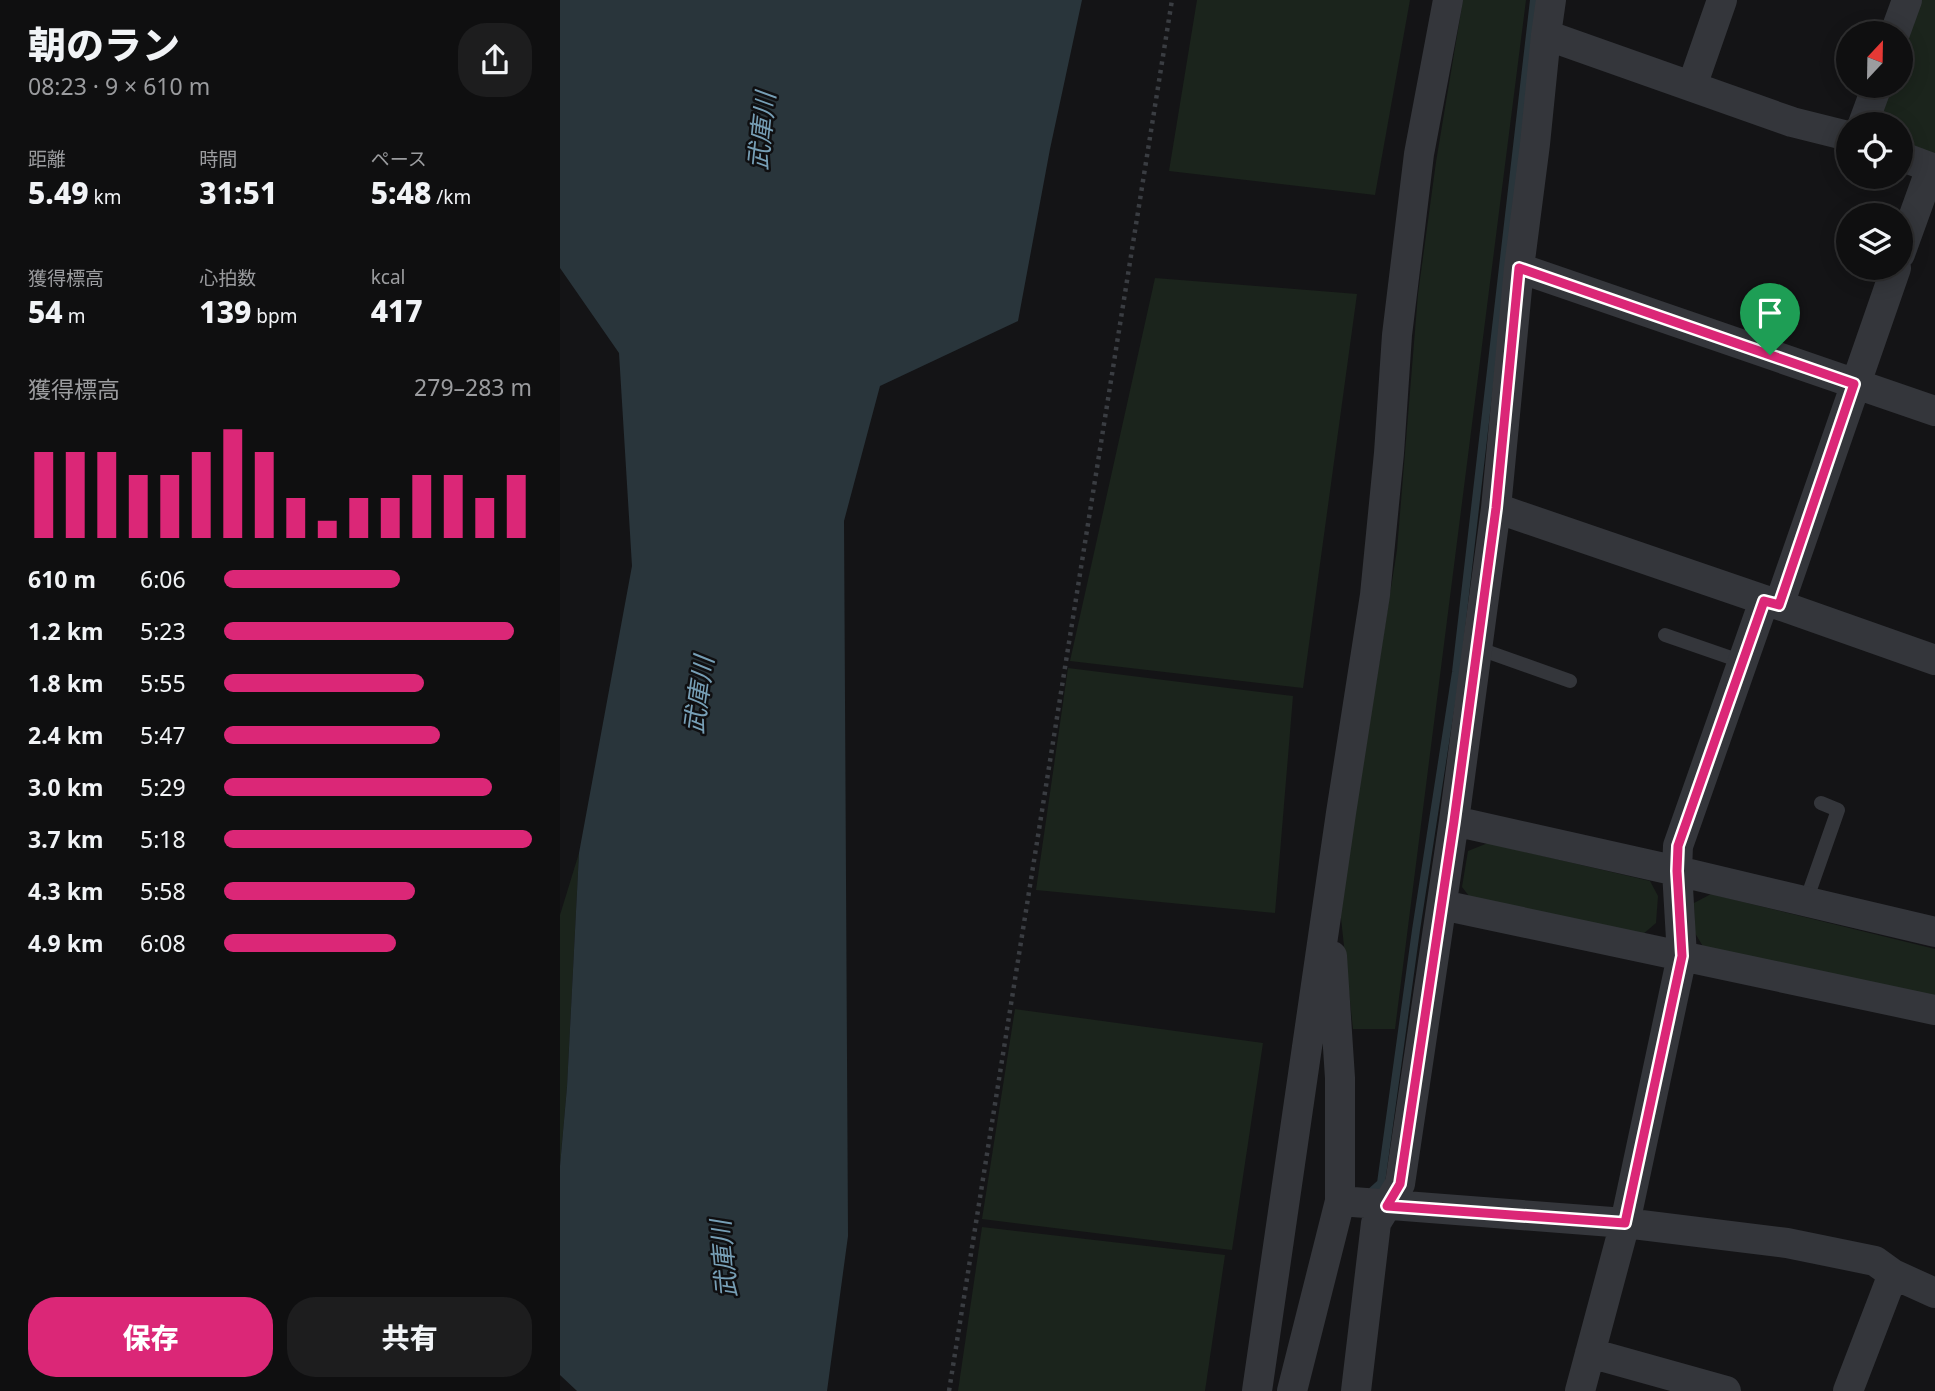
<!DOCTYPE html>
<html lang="ja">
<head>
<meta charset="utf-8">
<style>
  :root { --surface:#0f0f10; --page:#1d1d1e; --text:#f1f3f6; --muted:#9b9c9f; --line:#2f2f30; --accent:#db2777 }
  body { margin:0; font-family:"Noto Sans","Noto Sans JP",sans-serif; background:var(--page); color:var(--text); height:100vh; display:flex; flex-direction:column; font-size:26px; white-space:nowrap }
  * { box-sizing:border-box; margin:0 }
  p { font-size:23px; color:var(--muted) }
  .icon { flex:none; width:38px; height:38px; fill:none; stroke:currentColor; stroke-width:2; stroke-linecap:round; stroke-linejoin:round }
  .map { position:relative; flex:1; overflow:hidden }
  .drawer { display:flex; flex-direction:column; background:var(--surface); width:560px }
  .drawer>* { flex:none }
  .needle { width:46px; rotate:22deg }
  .fabs { position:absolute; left:1276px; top:21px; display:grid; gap:14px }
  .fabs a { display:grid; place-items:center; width:77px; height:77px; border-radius:50%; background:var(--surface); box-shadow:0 4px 18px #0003,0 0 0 2px var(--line); font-size:35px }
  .pin { position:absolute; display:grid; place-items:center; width:60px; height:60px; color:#fff; margin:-72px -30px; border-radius:50% 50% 50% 0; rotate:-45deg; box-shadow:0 0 7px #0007 }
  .pin .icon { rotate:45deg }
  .round { display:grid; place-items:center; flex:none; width:74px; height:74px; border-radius:28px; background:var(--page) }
  .headline { display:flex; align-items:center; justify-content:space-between; height:119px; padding:0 28px }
  h1 { font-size:38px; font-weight:800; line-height:52px }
  .figures { display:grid; grid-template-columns:repeat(3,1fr); gap:10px; height:119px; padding:7px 28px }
  .figures div { display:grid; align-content:center }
  .figures b { font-size:30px; font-weight:800 }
  .figures small { font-size:19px; font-weight:400 }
  .figures p { font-size:19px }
  .chart { height:196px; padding:14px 28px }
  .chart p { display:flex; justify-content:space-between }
  .chart svg { width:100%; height:126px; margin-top:7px; stroke:var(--accent); stroke-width:6 }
  .primary-button { display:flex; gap:14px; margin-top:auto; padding:14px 28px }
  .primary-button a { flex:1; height:80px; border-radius:28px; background:var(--accent); color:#fff; font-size:28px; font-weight:800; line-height:80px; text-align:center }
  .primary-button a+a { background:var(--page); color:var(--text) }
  ul { padding:0 28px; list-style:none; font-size:23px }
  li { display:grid; grid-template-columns:112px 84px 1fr; align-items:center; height:52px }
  li i { height:18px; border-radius:9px; background:var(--accent) }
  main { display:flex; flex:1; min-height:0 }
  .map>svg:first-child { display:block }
</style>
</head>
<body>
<main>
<section class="drawer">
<div class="headline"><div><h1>朝のラン</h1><p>08:23 · 9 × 610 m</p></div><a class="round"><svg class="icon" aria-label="share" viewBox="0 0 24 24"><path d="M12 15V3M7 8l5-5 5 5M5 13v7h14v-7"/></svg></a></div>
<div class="figures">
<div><p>距離</p><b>5.49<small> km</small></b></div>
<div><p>時間</p><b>31:51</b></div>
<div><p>ペース</p><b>5:48<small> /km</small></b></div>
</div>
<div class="figures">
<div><p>獲得標高</p><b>54<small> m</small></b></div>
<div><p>心拍数</p><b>139<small> bpm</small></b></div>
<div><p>kcal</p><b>417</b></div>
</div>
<div class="chart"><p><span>獲得標高</span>279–283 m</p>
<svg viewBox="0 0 160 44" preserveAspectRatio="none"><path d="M5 44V14M15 44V14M25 44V14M35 44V22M45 44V22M55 44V14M65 44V6M75 44V14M85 44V30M95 44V38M105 44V30M115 44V30M125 44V22M135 44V22M145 44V30M155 44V22"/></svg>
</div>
<ul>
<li><b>610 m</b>6:06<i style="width:57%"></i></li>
<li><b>1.2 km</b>5:23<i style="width:94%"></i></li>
<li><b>1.8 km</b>5:55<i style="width:65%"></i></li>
<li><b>2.4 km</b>5:47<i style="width:70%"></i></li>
<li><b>3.0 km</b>5:29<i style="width:87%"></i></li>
<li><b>3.7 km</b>5:18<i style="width:100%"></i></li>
<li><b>4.3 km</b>5:58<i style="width:62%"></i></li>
<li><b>4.9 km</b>6:08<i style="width:56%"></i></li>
</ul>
<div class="primary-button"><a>保存</a><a>共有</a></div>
</section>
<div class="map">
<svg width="1375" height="1391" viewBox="0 0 1375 1391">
  <rect width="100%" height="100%" fill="#141416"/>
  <path fill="#1b241c" d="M637 0H850L815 195 609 171Z
    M903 0H966L835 1029H793L780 909 837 550 858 294 876 162Z
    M1360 0H1375V156L1341 144 1340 124H1316L1329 86H1340L1341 54Z
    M595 278 797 294 743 688 510 661Z
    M508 668 733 696 715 913 476 890Z
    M928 843 1090 881 1098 896 1096 923 1082 935 912 900 902 887 908 851Z
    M19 853 7 1087 0 1166V915Z
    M1151 894 1375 949V997L1145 950 1135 933 1134 903Z
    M455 1009 703 1043 672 1250 422 1219Z
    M422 1227 665 1255 645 1391H398Z"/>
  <path fill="#29353b" d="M0 0H522L490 149 458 321 320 386 284 521 288 1236 267 1391H17L0 1375V1166L7 1087 19 853 72 566 59 353 0 268Z"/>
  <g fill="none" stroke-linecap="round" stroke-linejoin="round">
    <path stroke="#29353b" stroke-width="8" d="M811 1192 821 1183 856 930 896 672 974 0"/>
    <path stroke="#3a3d42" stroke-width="4.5" stroke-dasharray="3.5 5" stroke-linecap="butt" d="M389 1391 612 0"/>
    <path stroke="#34363b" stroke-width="14" d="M1105 635 1183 662
      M917 648 1010 681
      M1246 901 1278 810 1261 803"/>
    <path stroke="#34363b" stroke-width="30" d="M1335 33 1347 0
      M986 35 1232 122 1288 136
      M1132 86 1162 0
      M1303 124 1317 86
      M1340 156 1375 169
      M1340 254 1371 168
      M959 268 1375 411
      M936 508 1219 605 1336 268
      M1219 605 1375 660
      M894 821 1117 871 1375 932
      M882 905 1375 1010
      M780 1201 1065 1223 1227 1243 1315 1261 1333 1274 1375 1293
      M1030 1353 1166 1391
      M697 1391 781 813 815 595 829 453 837 335 859 154 888 0
      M732 1391 780 1201V1078L772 956
      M796 1391 816 1223 840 1184 894 821 936 508 959 268 975 144 986 35 991 0
      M1020 1391 1065 1223 1122 956 1117 871 1118 846 1204 601
      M1288 1391 1333 1274"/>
  </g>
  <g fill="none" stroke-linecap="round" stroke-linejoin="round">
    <g stroke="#fff" stroke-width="14">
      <path id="route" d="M959 268 1294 384 1219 605 1204 601 1118 846 1117 871 1122 956 1065 1223 827 1206 840 1184 894 821 936 508Z"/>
    </g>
    <use href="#route" stroke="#db2777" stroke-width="9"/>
  </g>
  <g text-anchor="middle" stroke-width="5" stroke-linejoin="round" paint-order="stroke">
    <g font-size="26" font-style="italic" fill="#779fb6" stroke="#0f0f11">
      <text transform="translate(202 131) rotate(-84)" y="9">武庫川</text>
      <text transform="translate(139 695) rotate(-82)" y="9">武庫川</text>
      <text transform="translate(164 1259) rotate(-95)" y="9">武庫川</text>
    </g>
  </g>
</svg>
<div class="fabs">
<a><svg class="needle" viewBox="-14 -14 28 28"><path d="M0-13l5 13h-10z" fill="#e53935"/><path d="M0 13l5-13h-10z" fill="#9b9c9f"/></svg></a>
<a><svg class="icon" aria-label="locate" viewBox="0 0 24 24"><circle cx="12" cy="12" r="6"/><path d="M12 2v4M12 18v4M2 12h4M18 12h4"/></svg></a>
<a><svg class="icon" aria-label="layers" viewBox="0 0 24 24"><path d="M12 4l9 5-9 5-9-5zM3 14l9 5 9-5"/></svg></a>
</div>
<div class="pin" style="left:1210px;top:355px;background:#1e9e55"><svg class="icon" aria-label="arrive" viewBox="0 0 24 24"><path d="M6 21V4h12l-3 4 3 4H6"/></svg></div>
</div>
</main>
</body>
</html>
